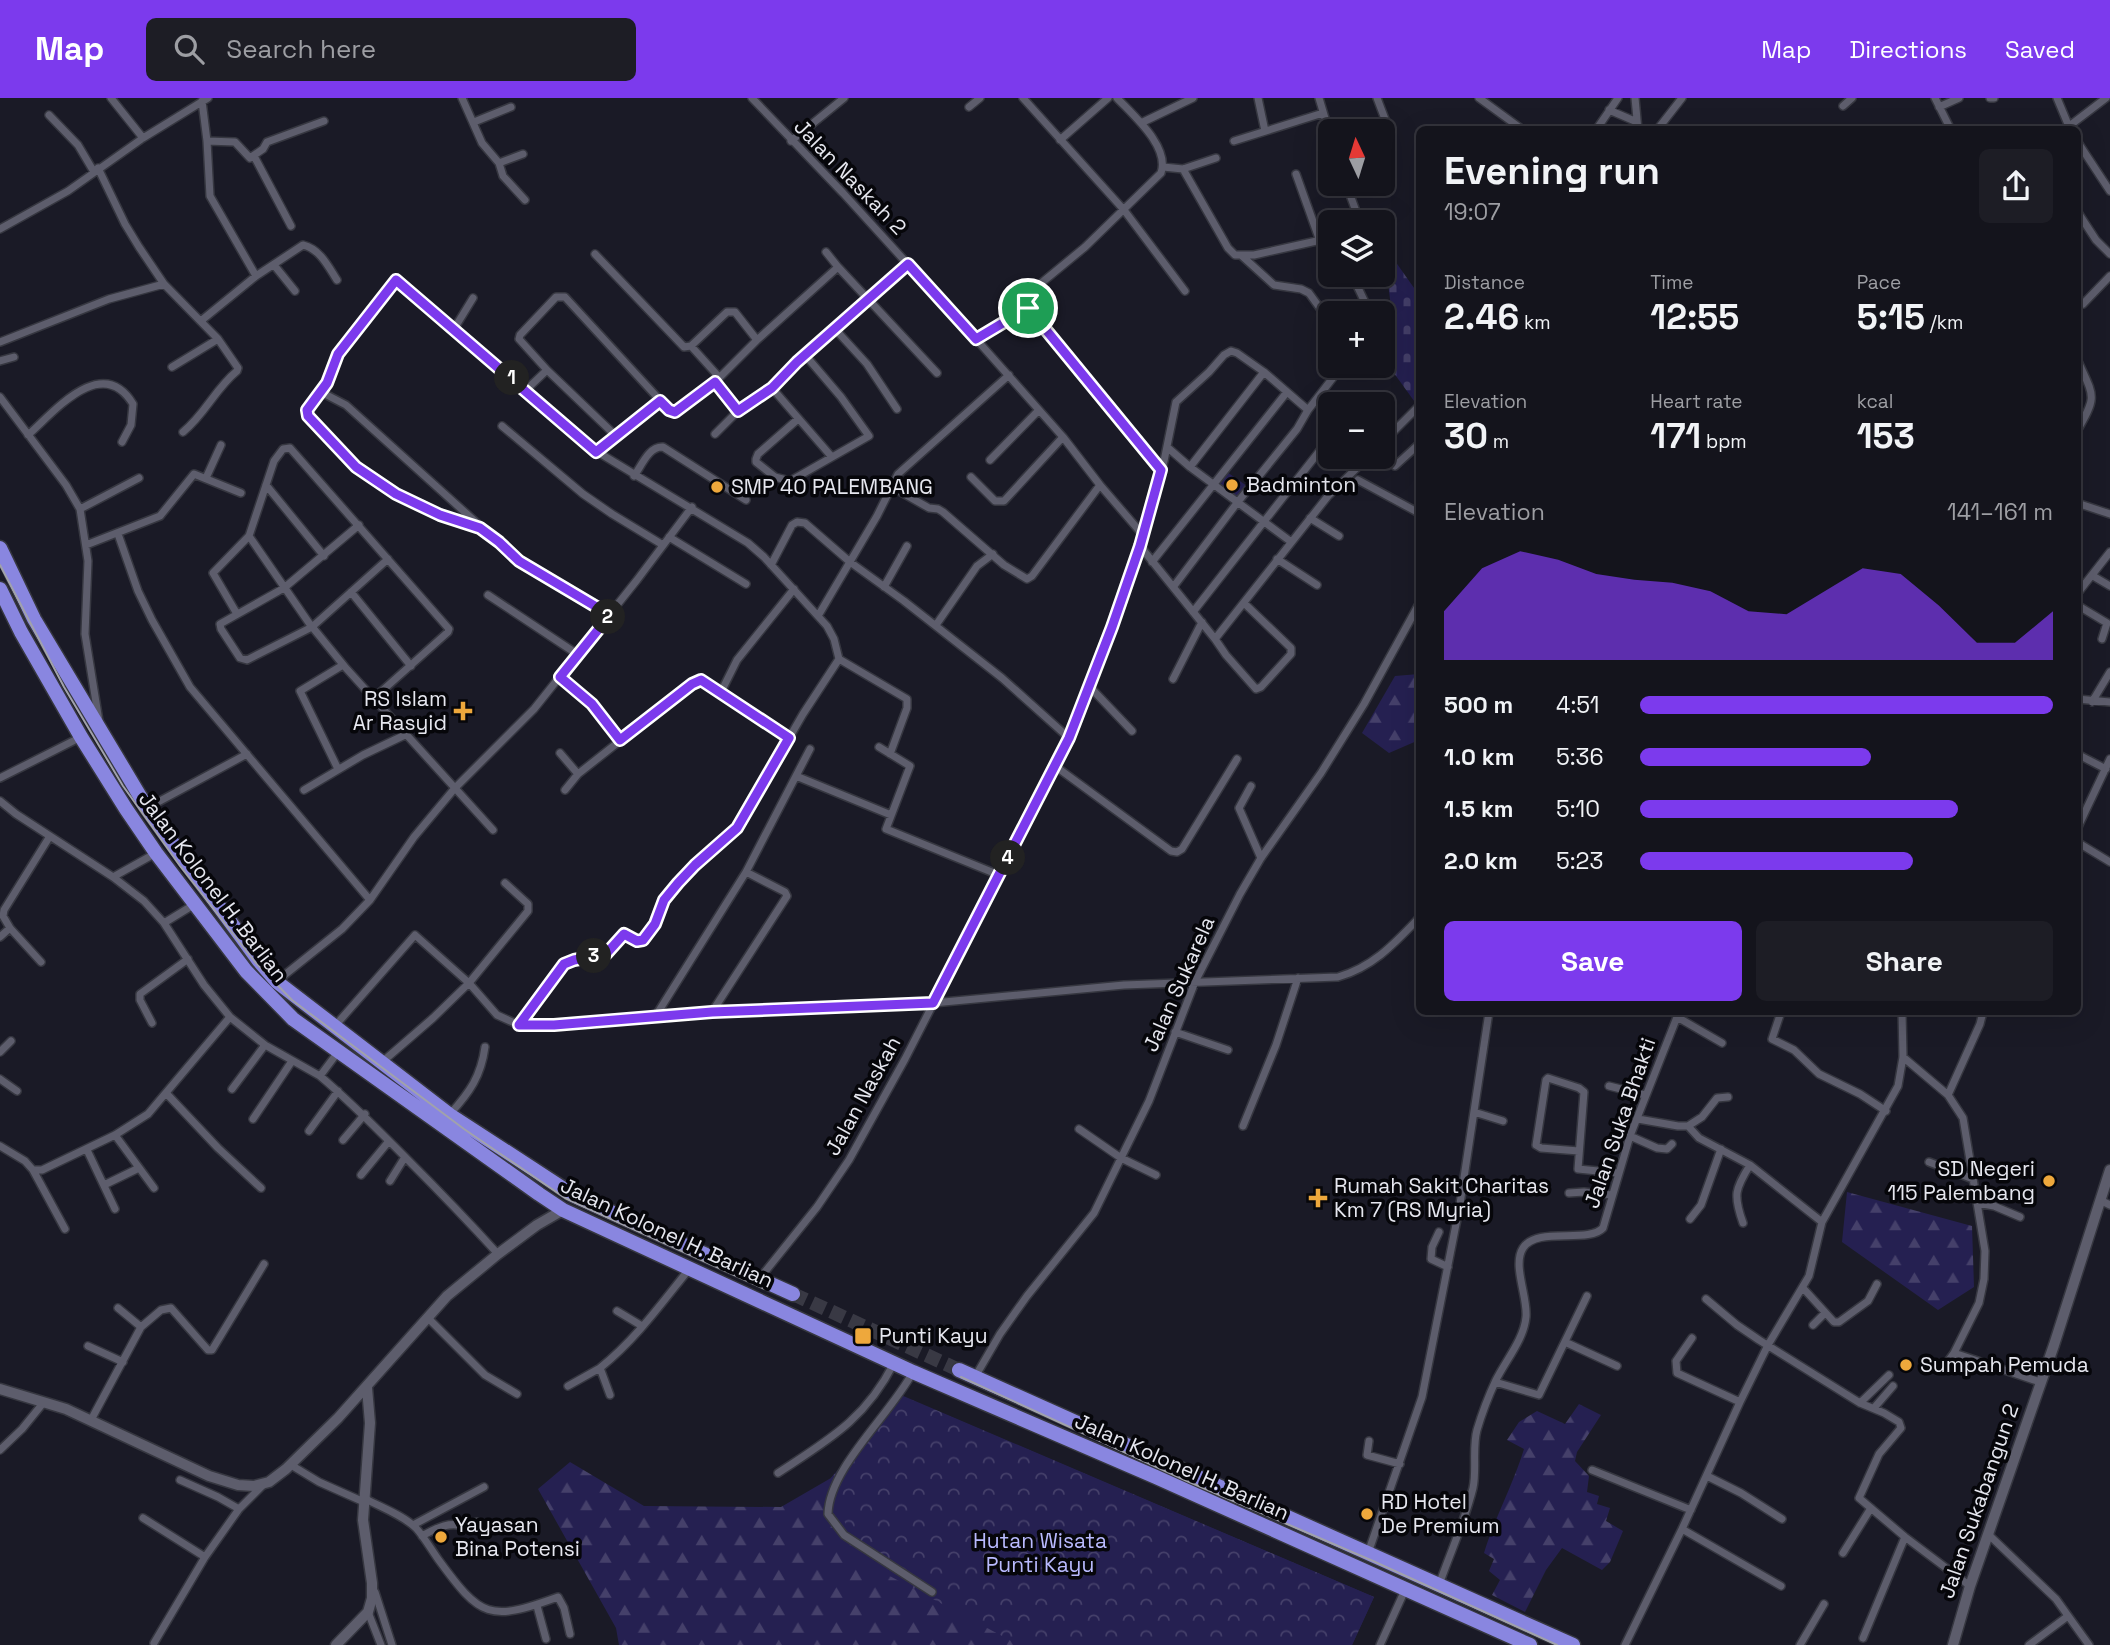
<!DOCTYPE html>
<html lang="en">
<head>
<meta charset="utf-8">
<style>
  :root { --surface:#14141c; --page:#1d1d25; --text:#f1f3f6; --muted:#9d9ea3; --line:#33333b; --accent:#7c3aed }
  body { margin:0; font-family:"Space Grotesk",sans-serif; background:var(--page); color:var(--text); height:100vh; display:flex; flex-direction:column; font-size:26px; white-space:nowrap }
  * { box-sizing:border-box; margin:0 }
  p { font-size:23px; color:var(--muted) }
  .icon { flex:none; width:38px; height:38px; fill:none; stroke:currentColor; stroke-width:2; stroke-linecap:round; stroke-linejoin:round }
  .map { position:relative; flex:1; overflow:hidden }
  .panel { position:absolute; left:1416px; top:28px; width:665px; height:889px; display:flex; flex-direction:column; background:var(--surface); border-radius:10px; box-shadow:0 7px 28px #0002,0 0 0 2px var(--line) }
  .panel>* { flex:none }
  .needle { width:46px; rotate:356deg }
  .fabs { position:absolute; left:1318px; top:21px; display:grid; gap:14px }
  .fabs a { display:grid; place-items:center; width:77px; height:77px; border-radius:10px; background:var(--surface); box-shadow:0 7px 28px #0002,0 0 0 2px var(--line); font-size:35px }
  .pin { position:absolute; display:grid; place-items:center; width:60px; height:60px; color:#fff; margin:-30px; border:4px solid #fff; border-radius:50%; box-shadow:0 2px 7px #0007 }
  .km { position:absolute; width:35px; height:35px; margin:-18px; border-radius:50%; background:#222; color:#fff; font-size:19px; line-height:35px; text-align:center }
  .round { display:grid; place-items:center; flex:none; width:74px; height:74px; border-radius:10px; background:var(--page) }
  .head { display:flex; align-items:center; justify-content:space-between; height:119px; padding:0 28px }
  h1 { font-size:38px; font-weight:700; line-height:52px }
  .figures { display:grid; grid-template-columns:repeat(3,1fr); gap:10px; height:119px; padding:7px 28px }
  .figures div { display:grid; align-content:center }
  .figures b { font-size:35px; font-weight:700 }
  .figures small { font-size:19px; font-weight:400 }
  .figures p { font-size:19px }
  .chart { height:196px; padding:14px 28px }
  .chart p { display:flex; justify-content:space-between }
  .chart svg { width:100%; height:126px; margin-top:7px; fill:var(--accent); opacity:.7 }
  .primary-button { display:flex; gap:14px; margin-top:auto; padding:14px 28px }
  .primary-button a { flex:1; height:80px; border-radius:10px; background:var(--accent); color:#fff; font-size:28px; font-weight:700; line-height:80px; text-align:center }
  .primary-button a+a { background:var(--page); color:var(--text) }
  ul { padding:0 28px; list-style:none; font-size:23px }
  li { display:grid; grid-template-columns:112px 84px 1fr; align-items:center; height:52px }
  li i { height:18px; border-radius:9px; background:var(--accent) }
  header { display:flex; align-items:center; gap:42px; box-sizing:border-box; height:98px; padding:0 35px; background:var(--accent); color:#fff }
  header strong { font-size:33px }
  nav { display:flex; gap:38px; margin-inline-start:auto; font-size:24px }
  .search { width:490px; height:63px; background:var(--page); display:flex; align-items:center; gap:18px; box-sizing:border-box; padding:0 24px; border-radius:10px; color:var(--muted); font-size:26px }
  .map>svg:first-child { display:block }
</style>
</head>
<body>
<header>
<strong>Map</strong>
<div class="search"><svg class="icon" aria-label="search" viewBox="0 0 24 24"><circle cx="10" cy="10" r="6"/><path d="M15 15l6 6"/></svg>Search here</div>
<nav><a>Map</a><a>Directions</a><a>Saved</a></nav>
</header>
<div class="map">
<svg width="2110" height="1547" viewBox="0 0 2110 1547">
  <defs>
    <pattern id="forest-firs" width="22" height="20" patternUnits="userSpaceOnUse" patternTransform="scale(1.75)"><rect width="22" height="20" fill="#252051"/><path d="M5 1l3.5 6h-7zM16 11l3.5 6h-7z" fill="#45406a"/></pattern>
    <pattern id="cemetery-stones" width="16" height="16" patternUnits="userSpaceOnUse" patternTransform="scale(1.75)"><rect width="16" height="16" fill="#252051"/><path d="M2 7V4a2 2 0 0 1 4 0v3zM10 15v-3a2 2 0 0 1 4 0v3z" fill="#45406a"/></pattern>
    <pattern id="park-crowns" width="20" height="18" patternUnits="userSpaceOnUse" patternTransform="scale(1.75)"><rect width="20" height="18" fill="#252051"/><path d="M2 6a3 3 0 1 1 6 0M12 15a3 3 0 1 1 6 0" fill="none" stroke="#45406a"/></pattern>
  </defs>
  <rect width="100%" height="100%" fill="#1a1a26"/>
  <path fill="#252051" d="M1227 374 1247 388 1237 401 1217 386Z"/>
  <path fill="url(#forest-firs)" d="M1419 576V642L1389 655 1362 635 1395 578Z
    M1847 1094 1972 1128 1974 1189 1938 1212 1842 1144Z
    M909 1301 1374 1499 1352 1547H619L616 1530 538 1391 570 1364 644 1408 781 1409 831 1380Z
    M1579 1306 1601 1317 1577 1354 1575 1363 1589 1378 1587 1394 1599 1398 1597 1406 1610 1410 1606 1423 1623 1433 1610 1464 1602 1472 1562 1450 1546 1472 1525 1514 1492 1497 1500 1482 1489 1473 1494 1461 1484 1455C1495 1419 1513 1387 1524 1351L1507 1342 1519 1324 1537 1313 1565 1326Z"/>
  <path fill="url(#cemetery-stones)" d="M1395 163 1419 197V303L1417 307 1383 260 1382 222 1391 209 1387 177Z"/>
  <path fill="url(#park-crowns)" d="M901 1297 1374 1499 1352 1547H1019L856 1460 831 1380Z"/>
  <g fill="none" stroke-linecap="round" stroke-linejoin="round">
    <path stroke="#393944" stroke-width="14" stroke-dasharray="14 7" stroke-linecap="butt" d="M793 1196 959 1272"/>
    <g stroke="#363740" stroke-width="10">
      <path id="street" d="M111 0 143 40
        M462 0 482 45 499 65 503 78 525 102
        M752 0 843 95 976 241 1063 339 1100 387 1143 437
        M1023 0 1124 112 1185 193
        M1258 0 1265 33
        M1319 0 1330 37
        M1377 0 1388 29
        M1479 0 1523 32
        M1635 0 1638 32
        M1935 0 1951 32
        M1990 0H1994
        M2057 0 2070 31
        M202 3 207 43 210 98 256 178
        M1843 8 1852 0
        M969 9 980 0
        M1939 9 1959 0
        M1609 12 1637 24
        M49 17 78 47 94 74
        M474 24 511 9
        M1141 25 1193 0
        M1596 32 1618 0
        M1657 32 1682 0
        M2064 32 2106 0
        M1060 42 1108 0
        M207 43 235 44 250 60 263 51 267 44 324 23
        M791 43 844 0
        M1234 43 1323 15
        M2077 43 2110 93
        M254 58 291 128
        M499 65 523 56
        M1163 69 1183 71 1216 60
        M98 70 125 126 139 149 164 186 218 241 238 270 237 273C215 291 206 315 183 334
        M1183 71 1228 150 1235 157H1254L1330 140
        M1296 76 1320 143
        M1346 86 1360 124
        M2077 113 2096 142 2110 156
        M0 131 68 93 143 40 208 0
        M826 154 838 169
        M595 156 684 249 691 248 727 214H735L757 242
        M1242 158 1274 187 1301 191 1309 195 1330 224
        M274 167 295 193
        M1352 177 1370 215
        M2083 206 2110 178
        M1028 210 1161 372
        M202 222 256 178 303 147C320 151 328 168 337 182
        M454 231 473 200
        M835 231 867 266 897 311
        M976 241 1028 210 1034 191 1085 149 1161 75C1170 49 1134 18 1117 0
        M0 244 109 201 164 186
        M691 248 719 279
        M2077 261C2094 299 2098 297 2077 333
        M0 263 14 259
        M172 269 218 241
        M715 284 738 313
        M772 290 831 358
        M526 292 547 272
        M321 294 346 307 519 463 610 517
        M0 299 66 387 80 411 88 463 85 536 99 623
        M798 321 758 356 756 361V364L775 379 790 383 869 338 841 299 806 258
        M502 328 583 396 612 416 663 447
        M715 336 738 313 772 290 797 264 908 166
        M28 337C54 314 102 255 133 306L131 327 122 344
        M615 337 547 272 519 241 520 237 556 199H565L669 312 677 313 715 284 757 242 838 169 937 275
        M1382 345 1419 308
        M1167 349 1190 369 1290 443
        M596 353 660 303
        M990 362 1039 312
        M1395 368 1419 346
        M1190 369 1264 274
        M634 378C642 367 649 348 663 349L746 402
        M971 379 995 403H1004L1063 339
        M206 380 221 347
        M1358 382 1419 415
        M266 387 324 458
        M892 389 929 410 938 411 943 414 1004 467 1027 481 1032 478 1100 387
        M2077 405 2110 416
        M80 411 139 380
        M1310 420 1339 438
        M359 427 284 490 220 526 221 531 240 560 247 562 312 529 388 461
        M480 430 440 417 396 395 356 369 307 316 308 312 327 285 338 255 396 182 596 353 748 445 764 459 827 528 834 541 839 561
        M118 436 138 493 152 522 190 589 370 802
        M249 438 309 525 345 569 493 732
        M669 439 746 486
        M86 447 160 418 194 376 241 395
        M1140 448 1215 541 1328 398 1368 359
        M1277 461 1317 487
        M1152 464 1287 294
        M771 467 792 427 797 424 805 425 850 464 904 503 1002 580 1069 640
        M2093 478 2110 488
        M1174 488 1237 405 1297 331 1308 312 1342 268
        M884 489 907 448
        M351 494 411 568
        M2077 496 2110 454
        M488 497 577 556
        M2077 507 2107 525 2102 541
        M1193 514 1325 346
        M237 516 213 475 249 438 274 363 283 351 290 350 449 531 448 534 374 600
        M818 518 877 418 898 376 1009 277
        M936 527 977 468 993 456
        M1215 541 1226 557 1256 591 1261 589 1291 556V550L1244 505
        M560 579 592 606 620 642
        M1173 581 1202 524
        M1089 588 1132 633
        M721 594 737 562 794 491
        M2077 601 2110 604
        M2092 604 2110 574
        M879 649 910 668 886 731 999 777
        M560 655 578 676
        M2077 656 2106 671
        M1055 668 1171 753 1177 754 1182 751 1237 661
        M338 671 300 593 343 567
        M796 678 891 717
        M0 680 81 639
        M1251 688 1239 710 1261 760
        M304 692 363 657 407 636
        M565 692 578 676 692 586 701 582 789 640
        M0 703 16 716 113 779 156 755
        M147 710 247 656
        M2077 731 2110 661
        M2077 744 2110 764
        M113 779 144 803 164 825
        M195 806 164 825 204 887 230 919
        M0 839 10 830
        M41 864 10 830 3 818 4 812 50 738
        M277 883 342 831 370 802 414 739 455 690 534 611 637 482 692 409
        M712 914 787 798 785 794 746 774
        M1781 914 1772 941 1794 952 1819 976 1860 996 1886 1013
        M655 919 746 774 810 651
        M1677 919 1722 945
        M152 925 140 902V896L188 861
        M519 927 564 866 574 862 606 856 624 836 637 843 643 842 655 826 664 802 678 785 695 767 737 730 803 616 839 561 907 601V610L890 656
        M334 929 415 837 469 885 497 917 519 927H554L712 914 933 905 1124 887 1338 879C1373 869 1394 846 1419 820
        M1175 934 1228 952
        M0 954 11 943
        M1903 959 1948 997 1963 1020 1985 1153 1984 1181 1979 1205 1954 1255 1943 1270
        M381 965 433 920 469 885 528 813V806L505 785
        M320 978C352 1005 378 1032 407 1061 438 1092 468 1123 498 1156
        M0 981 17 993
        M1609 988 1645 997
        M232 991 265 947
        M166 995 218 1050 261 1090
        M1948 997 1980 926 1983 914
        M1474 1014 1503 1023
        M450 1016C470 994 481 978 485 949
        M253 1021 292 963
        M1638 1021 1678 1028H1688L1699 1040 1750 1067 1822 1124
        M1243 1028 1276 947 1298 880
        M1688 1028 1702 1019 1717 1000 1728 999
        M1079 1031 1121 1060 1156 1077
        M309 1033 338 993
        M115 1037 154 1090
        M1630 1038 1657 1050 1667 1051 1672 1046
        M343 1042 365 1016
        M0 1048 25 1063 33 1072H42L115 1037 148 1016 230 919 265 947 320 978 338 954
        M87 1052 115 1111
        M1579 1053 1541 1050 1536 1047 1546 982 1548 980 1579 990 1584 994 1578 1071 1618 1075
        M1929 1064 1973 1081
        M33 1072 65 1131
        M361 1077 389 1043
        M390 1083 405 1059
        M104 1087 139 1070
        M1569 1095 1584 1094 1612 1097
        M2100 1102 2110 1107
        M1977 1105 1994 1108 2020 1119
        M1690 1121 1701 1107 1721 1051
        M1743 1125C1733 1097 1735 1091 1750 1067
        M1439 1134 1432 1149 1431 1161 1448 1169
        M760 1180 817 1109 849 1062 905 961 1069 640 1112 529 1140 448 1164 363 1176 304 1209 274 1224 257 1231 253 1237 255 1264 274 1308 312
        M1803 1190 1834 1224H1839L1868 1203 1877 1186
        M1706 1201 1737 1227 1759 1242 1860 1305 1884 1315 1899 1324 1901 1330 1879 1356 1859 1400 1905 1439 1970 1488
        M118 1210 141 1229
        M617 1213 642 1228
        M427 1219 485 1277 517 1296
        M1813 1227 1825 1215
        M1692 1240 1676 1263 1677 1275 1740 1304
        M1565 1244 1617 1268
        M88 1248 123 1264
        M1954 1255 2040 1284
        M913 1274C890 1317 829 1370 828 1416L844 1437 932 1494
        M975 1279 1000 1236 1027 1198 1094 1115 1149 1003 1195 884 1240 796 1261 760 1321 675 1364 606 1419 506
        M1495 1284 1539 1297 1587 1198
        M568 1288 600 1270
        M610 1297 600 1270C636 1241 661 1206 690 1170
        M1860 1305 1889 1277
        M1874 1310 1893 1288
        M91 1322 141 1229 161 1212 171 1210 208 1252H212L264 1166
        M1369 1343 1367 1357 1400 1366
        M0 1352 22 1331 44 1304
        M291 1367 319 1384 364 1404
        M1592 1372 1691 1412
        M778 1375C828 1342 865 1322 894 1265
        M1707 1378 1741 1395 1782 1421
        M180 1382 218 1399 239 1411
        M364 1400C380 1409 403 1417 416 1430 424 1439 431 1451 438 1461 481 1520 489 1524 558 1499L564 1510 570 1536
        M143 1420 205 1459
        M413 1427 484 1389
        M1682 1431 1781 1488
        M1989 1437 2056 1501 2089 1547
        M422 1438C438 1429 450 1423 467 1429L477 1424
        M1368 1455 1422 1299 1460 1106 1489 914
        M1843 1455 1871 1410
        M1439 1487C1450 1455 1465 1423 1473 1390 1477 1372 1472 1350 1477 1332 1482 1315 1489 1297 1496 1282 1506 1262 1524 1241 1526 1219 1528 1199 1512 1167 1523 1150 1537 1128 1588 1146 1603 1130L1630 1038 1679 914
        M375 1494 392 1547
        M537 1508 546 1541
        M368 1514 381 1547
        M1863 1540 1905 1439
        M154 1545 205 1459 239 1411 263 1387
        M1380 1547 1405 1492
        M1625 1547 1682 1431 1740 1304 1768 1247 1809 1178 1822 1124 1898 988 1903 959 1902 914
        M1800 1547 1824 1506
        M2029 1547 2068 1518"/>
    </g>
    <g stroke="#363740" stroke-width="13">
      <path id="secondary" d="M0 1291 66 1311 209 1378 238 1387 254 1388 269 1384 286 1371 338 1320 447 1198 498 1156 537 1127 563 1112
        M336 1547 368 1514 372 1500V1485L363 1422 370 1325 367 1290
        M1953 1547 1970 1488 2054 1247 2110 1072"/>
    </g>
    <g stroke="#363740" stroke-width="17">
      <path id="highway" d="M0 450 34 521 147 710 259 863 277 884 450 1017 573 1097 793 1196
        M0 491 21 534 81 639 126 711 156 755 246 873 293 921 539 1096 563 1112 913 1274 1156 1379 1530 1547
        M959 1272 1573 1547"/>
    </g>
    <use href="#street" stroke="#5d5d6c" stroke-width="7"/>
    <use href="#secondary" stroke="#5d5d6c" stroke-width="10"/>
    <use href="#highway" stroke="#8986e0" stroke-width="14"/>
    <path stroke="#a1a2ab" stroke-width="2" d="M0 467 64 589 123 688 180 768 255 864 292 902 464 1031 565 1100 765 1191
      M961 1279 1187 1383 1373 1463 1557 1547"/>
  </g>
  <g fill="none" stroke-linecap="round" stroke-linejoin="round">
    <g stroke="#fff" stroke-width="14">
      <path id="route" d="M908 166 976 241 1028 210 1161 372 1140 448 1112 529 1069 640 933 905 712 914 554 927H519L564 866 574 862 606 856 624 836 637 843 643 842 655 826 664 802 678 785 695 767 737 730 789 640 701 582 692 586 620 642 592 606 560 579 610 517 519 463 499 444 480 430 440 417 396 396 356 369 308 318 307 312 327 285 338 256 396 182 596 354 660 303 669 312 675 314 715 284 738 313 772 290 797 264Z"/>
    </g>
    <use href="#route" stroke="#7c3aed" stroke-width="9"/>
  </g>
  <g fill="#eea83c" stroke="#06060a" stroke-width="2.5">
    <circle cx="1232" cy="387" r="7"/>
    <circle cx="717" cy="389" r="7"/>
    <path d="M459.5 602.5h7v7h7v7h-7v7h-7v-7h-7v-7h7z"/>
    <circle cx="2049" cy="1083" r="7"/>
    <path d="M1314.5 1089.5h7v7h7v7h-7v7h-7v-7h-7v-7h7z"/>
    <rect x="854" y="1229" width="18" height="18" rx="3.5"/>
    <circle cx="1906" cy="1267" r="7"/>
    <circle cx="1367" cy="1416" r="7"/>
    <circle cx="441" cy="1439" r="7"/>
  </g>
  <g text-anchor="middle" stroke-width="7" stroke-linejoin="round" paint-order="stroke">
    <g font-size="21" fill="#e6e7ef" stroke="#06060a">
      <text transform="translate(850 79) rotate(46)" y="7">Jalan Naskah 2</text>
      <text transform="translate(213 789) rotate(53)" y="7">Jalan Kolonel H. Barlian</text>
      <text transform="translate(1179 886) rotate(-66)" y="7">Jalan Sukarela</text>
      <text transform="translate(863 998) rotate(-61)" y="7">Jalan Naskah</text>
      <text transform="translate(1620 1025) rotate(-71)" y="7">Jalan Suka Bhakti</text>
      <text transform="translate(667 1135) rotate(25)" y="7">Jalan Kolonel H. Barlian</text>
      <text transform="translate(1182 1369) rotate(24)" y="7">Jalan Kolonel H. Barlian</text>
      <text transform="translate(1979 1403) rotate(-71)" y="7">Jalan Sukabangun 2</text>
    </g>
    <g font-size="21" fill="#e6e7ef" stroke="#06060a" text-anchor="start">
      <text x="1246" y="394">Badminton</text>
      <text x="731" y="396">SMP 40 PALEMBANG</text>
      <text x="447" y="608" text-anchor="end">RS Islam<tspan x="447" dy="24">Ar Rasyid</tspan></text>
      <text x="2035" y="1078" text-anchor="end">SD Negeri<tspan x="2035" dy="24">115 Palembang</tspan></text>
      <text x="1334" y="1095">Rumah Sakit Charitas<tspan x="1334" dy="24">Km 7 (RS Myria)</tspan></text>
      <text x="879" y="1245">Punti Kayu</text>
      <text x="1920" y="1274">Sumpah Pemuda</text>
      <text x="1381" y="1411">RD Hotel<tspan x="1381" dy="24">De Premium</tspan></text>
      <text x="455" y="1434">Yayasan<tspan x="455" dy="24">Bina Potensi</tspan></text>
    </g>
    <g font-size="21" fill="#b9bafe" stroke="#06060a">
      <text x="1040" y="1450">Hutan Wisata<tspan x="1040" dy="24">Punti Kayu</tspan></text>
    </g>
  </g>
</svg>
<div class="fabs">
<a><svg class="needle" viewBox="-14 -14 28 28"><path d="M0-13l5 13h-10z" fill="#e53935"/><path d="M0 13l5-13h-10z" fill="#9d9ea3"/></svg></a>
<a><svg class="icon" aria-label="layers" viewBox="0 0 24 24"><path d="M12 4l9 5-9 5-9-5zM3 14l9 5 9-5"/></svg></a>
<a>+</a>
<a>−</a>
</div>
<div class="pin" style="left:1028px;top:210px;background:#1e9e55"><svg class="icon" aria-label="arrive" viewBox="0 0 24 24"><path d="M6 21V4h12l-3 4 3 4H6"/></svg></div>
<b class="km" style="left:512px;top:280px">1</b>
<b class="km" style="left:608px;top:519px">2</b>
<b class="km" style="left:594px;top:858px">3</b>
<b class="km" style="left:1008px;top:760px">4</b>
<section class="panel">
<div class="head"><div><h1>Evening run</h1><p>19:07</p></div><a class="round"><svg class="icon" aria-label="share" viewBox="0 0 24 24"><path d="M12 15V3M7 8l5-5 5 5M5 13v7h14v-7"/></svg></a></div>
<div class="figures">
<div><p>Distance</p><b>2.46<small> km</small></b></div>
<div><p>Time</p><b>12:55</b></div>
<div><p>Pace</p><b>5:15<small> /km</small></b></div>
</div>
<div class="figures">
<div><p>Elevation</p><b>30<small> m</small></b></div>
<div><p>Heart rate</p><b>171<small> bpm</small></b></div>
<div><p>kcal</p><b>153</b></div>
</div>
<div class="chart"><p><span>Elevation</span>141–161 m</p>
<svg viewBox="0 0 160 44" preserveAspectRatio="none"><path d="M0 44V27L10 12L20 6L30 9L40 14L50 16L60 17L70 20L80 27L90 28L100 20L110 12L120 14L130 25L140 38L150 38L160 27V44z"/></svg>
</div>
<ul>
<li><b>500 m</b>4:51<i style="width:100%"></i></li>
<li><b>1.0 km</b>5:36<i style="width:56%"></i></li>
<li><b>1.5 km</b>5:10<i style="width:77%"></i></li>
<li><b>2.0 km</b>5:23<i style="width:66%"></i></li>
</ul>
<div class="primary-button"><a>Save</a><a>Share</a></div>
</section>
</div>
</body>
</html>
